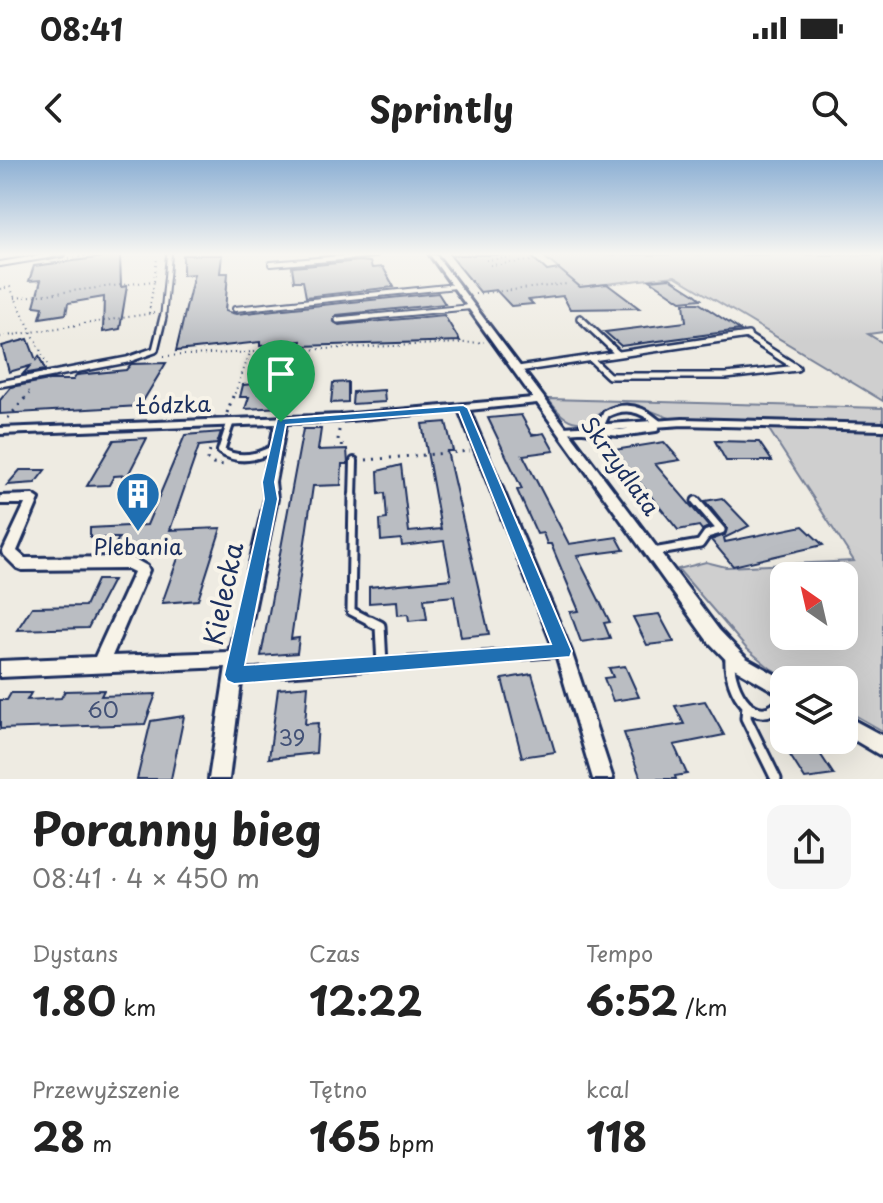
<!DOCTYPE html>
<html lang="pl">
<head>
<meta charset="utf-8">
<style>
  :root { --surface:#fff; --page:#f6f6f6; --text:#222; --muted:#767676 }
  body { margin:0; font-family:"Playpen Sans",sans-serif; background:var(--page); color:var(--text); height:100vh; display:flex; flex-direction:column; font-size:30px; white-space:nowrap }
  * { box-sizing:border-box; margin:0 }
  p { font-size:26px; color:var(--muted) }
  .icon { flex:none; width:44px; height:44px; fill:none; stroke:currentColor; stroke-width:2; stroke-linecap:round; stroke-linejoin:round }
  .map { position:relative; height:619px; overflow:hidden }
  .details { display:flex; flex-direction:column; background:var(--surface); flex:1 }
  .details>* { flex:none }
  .needle { width:52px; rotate:326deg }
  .tools { position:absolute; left:770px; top:402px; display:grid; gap:16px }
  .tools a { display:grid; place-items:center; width:88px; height:88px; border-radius:16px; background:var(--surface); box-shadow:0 8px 32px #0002; font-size:40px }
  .pin { position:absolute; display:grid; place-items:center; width:68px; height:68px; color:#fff; margin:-82px -34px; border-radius:50% 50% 50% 0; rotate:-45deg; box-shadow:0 0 8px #0007 }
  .pin .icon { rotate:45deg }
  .round { display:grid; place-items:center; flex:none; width:84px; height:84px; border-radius:16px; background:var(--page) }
  .summary { display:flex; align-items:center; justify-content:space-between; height:136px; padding:0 32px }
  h1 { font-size:44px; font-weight:700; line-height:60px }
  .figures { display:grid; grid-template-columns:repeat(3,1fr); gap:12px; height:136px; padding:8px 32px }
  .figures div { display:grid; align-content:center }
  .figures b { font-size:40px; font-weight:700 }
  .figures small { font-size:22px; font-weight:400 }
  .figures p { font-size:22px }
  .status { display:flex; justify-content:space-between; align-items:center; height:56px; padding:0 40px; background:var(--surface); direction:ltr }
  .status svg { height:22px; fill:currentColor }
  header { display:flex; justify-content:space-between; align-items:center; height:104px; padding:0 32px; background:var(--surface); font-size:36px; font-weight:700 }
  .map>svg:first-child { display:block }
</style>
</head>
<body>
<div class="status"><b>08:41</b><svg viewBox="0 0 49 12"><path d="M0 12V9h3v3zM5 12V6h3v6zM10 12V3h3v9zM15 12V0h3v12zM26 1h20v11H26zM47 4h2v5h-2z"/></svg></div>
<header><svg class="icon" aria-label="back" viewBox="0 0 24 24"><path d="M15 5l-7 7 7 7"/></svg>Sprintly<svg class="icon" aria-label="search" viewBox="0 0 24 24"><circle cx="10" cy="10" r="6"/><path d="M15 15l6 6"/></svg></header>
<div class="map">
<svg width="883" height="619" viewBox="0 0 883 619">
  <rect width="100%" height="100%" fill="#eeebe2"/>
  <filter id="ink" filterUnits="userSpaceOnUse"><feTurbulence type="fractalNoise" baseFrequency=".0125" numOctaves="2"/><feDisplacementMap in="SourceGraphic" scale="16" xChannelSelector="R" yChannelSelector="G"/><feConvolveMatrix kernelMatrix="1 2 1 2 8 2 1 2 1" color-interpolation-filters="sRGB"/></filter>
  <g filter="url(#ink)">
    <path fill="#cfcfcf" stroke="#757f96" stroke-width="2" fill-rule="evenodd" d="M542 95H883V172L868 174 883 183V241L675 116 580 127Z
      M548 239 883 248V571L844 549V520H791L770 508 746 488 678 409 706 402 726 407 854 401 766 265C740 264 710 267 685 262 665 259 643 244 621 244 601 245 596 263 577 262 563 260 556 249 548 239ZM784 416H844V476H784Z"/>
    <path fill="#babdc2" stroke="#1b2f5e" stroke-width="2" d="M120 95 121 127 127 126 120 169 103 172 104 137 68 143 66 154 40 158 43 147 34 146 41 120 29 121 34 106Z
      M183 95H222L220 113H228L225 151 236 154 438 133 445 144 337 155 333 161 339 165 444 155 460 181 301 186V181L260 186V182L176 191 194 114 183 115Z
      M450 95H525L532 97 547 111 559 109 580 127 607 124 639 148 570 149 563 136 529 140 533 144 511 146 496 130 480 132Z
      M360 101 370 102 372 108 383 107 394 127 306 137 303 121H294L292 107Z
      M670 118 695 134 701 139 681 141 650 120Z
      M684 143H699L740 170 621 186 605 172 686 162Z
      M28 179 36 200 39 196 45 210 23 214 30 206 9 212 2 186Z
      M166 203 140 246 0 254V240L11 227 49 220H73L77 215 126 210 131 204Z
      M348 222V242L331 243 333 223Z
      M265 223 262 235 284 234 282 247 245 249 249 237H240L243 225Z
      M384 230 385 242 352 244 353 232Z
      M521 255 532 275 544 273 554 291 523 295 569 384 617 377 624 390 577 396 610 462 604 463 610 478 581 482 570 452 579 451 551 384H547L543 373 537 374 517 330 522 329 488 258Z
      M446 262 453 291H447L489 474 461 477 454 436 424 439 427 459 409 461 408 454 398 455 397 441 369 443V427L451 419 444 381 402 386 401 379 381 381 380 360 387 359 385 333 379 334 378 311 401 305 409 372 441 369 422 264Z
      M303 269H321L318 290 347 289 348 304H342L341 325 313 326 291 479 299 478 297 493 261 496Z
      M221 272 217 284 199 286 170 370 221 368 198 440 162 443 182 387 113 388 119 378H90V368L147 365 185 275Z
      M147 278 128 315 114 316 109 325 87 326 114 280Z
      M715 281 759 282 772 301H726Z
      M664 282 680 300 655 304 709 367 702 370 699 366 678 370 629 309 616 311 602 292Z
      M20 310H45L35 323 7 325Z
      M722 338 749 366 724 378 725 382 803 366 823 385 733 406 711 380 725 375 727 368 705 341Z
      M97 420H113L88 468 17 470 32 447 85 446Z
      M659 454 674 482 647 485 633 457Z
      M625 506 639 537 613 541 604 518 613 517 609 508Z
      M532 514 555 592 522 597 502 519Z
      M308 526 305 564 318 563 316 593 269 598 278 529Z
      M104 530 101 536 156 534 145 564 0 569V540H7L11 533H31L27 540 61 538 65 531Z
      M705 541 724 575 674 585 687 614 675 616 676 619H641L624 573 684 564 675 546Z
      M184 556 171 619H137L151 561Z
      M813 583 834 615 805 619 786 589Z"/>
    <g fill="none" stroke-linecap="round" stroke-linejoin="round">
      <g stroke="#1b2f5e" stroke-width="8">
        <path id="lane-far4" d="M0 104 48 96
          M271 104 375 95
          M235 149 456 126
          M163 159 169 95
          M348 159 471 147"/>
      </g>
      <g stroke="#1b2f5e" stroke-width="10">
        <path id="lane-far3" d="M580 158 618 194
          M338 160 369 157
          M590 198 609 216H726L797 208 747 176
          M518 209 748 175
          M0 224 127 200 155 190 163 157"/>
      </g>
      <g stroke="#1b2f5e" stroke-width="12">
        <path id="lane-far2" d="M230 264 221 291C239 302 259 297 276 287
          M601 265 606 254C625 244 641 248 657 262
          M583 269 620 273 656 268 657 262
          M564 270 683 262 883 267
          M353 338 354 301"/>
      </g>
      <g stroke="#1b2f5e" stroke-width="13">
        <path id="lane-far1" d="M353 336 351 451 374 463
          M653 392 700 384 707 374 721 370 696 341"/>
      </g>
      <g stroke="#1b2f5e" stroke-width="15">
        <path id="lane" d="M370 461 380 466 382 505
          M730 499C728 529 756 575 784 539
          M236 515 563 491
          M747 545 746 558 776 619"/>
      </g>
      <g stroke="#1b2f5e" stroke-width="6">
        <path id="street" d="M46 95H64L48 98 46 97Z
          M430 95H436L719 470 746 498 785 520 784 537 734 508 707 480 537 243 469 250 571 491 613 619H593L555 491 459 250 340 261 286 263 275 322 277 339 244 499 229 619H209L226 507 0 517V501L95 497 134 412 128 409 22 410 17 408 2 393 25 344H0V336L33 335 39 339 17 391 25 398 131 397 147 406 149 410 112 496 229 492 265 339 263 322 275 264 0 274V268L340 255 533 238Z
          M844 555 883 576V597L844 574Z"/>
      </g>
      <path stroke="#1b2f5e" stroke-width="2" stroke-dasharray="1 4" stroke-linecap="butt" d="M69 98 93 95
        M486 100 534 95
        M490 105 539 100
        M0 129 10 127 47 204
        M475 134 567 124
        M15 138 154 121 157 98
        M149 153 154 121
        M0 177 154 153
        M164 196 484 182
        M25 238 31 232 27 231
        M233 238 250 193"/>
      <path stroke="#1b2f5e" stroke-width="3" stroke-dasharray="2 6" stroke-linecap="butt" d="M227 253 233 236
        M8 258 27 236
        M339 270 338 280 347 291
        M210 291 207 299 213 304 225 305
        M366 300 470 291"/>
      <use href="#lane-far4" stroke="#f7f3e8" stroke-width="4"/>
      <use href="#lane-far3" stroke="#f7f3e8" stroke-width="5"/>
      <use href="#lane-far2" stroke="#f7f3e8" stroke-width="6"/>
      <use href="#lane-far1" stroke="#f7f3e8" stroke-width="7"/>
      <use href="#lane" stroke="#f7f3e8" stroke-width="9"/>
      <use href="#street" fill="#f7f3e8" fill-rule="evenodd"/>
    </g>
  </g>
  <linearGradient id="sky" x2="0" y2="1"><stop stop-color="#8db0d4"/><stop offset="0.52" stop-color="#f7f6f2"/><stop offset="1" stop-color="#f7f6f2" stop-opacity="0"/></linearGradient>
  <rect width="883" height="181" fill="url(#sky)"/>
  <path fill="#1f6fb2" stroke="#fff" stroke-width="2" fill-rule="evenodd" d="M463 245 468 248 572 491 570 497 234 524 227 521 224 515 264 339 262 322 277 259ZM459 252 551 484 245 505 278 339 275 322 286 265Z"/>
  <defs>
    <g id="building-pin" transform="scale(2.3)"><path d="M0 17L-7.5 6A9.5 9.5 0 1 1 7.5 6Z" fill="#1f6fb2" stroke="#f7f3e8"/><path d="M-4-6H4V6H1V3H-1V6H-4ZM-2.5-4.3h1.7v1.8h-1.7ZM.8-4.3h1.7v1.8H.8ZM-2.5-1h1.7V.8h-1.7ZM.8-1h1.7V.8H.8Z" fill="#fff"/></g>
  </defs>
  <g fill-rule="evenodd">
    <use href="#building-pin" x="138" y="334"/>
  </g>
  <g text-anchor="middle" stroke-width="8" stroke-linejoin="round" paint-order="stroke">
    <g font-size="22" fill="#1b2f5e" stroke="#f7f3e8">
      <text transform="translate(174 245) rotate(-2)" y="8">Łódzka</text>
      <text transform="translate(620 306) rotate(54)" y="8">Skrzydlata</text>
    </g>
    <g font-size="22" fill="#1b2f5e" stroke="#f7f3e8">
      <text x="138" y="395">Plebania</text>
    </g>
    <g font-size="22" fill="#435277">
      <text x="103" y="558">60</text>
      <text x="292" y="586">39</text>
    </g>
    <g font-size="26" fill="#1b2f5e" stroke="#f7f3e8">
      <text transform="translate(224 434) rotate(-78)" y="9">Kielecka</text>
    </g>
  </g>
</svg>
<div class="tools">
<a><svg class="needle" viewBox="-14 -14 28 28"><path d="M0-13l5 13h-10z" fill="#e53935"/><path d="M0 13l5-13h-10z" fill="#767676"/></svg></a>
<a><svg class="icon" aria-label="layers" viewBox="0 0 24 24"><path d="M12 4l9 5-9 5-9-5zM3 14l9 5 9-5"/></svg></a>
</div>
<div class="pin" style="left:281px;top:262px;background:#1e9e55"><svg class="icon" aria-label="arrive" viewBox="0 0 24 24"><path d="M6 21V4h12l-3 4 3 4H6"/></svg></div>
</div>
<section class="details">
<div class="summary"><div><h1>Poranny bieg</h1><p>08:41 · 4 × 450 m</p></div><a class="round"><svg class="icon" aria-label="share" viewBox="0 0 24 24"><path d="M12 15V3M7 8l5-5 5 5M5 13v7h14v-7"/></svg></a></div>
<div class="figures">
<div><p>Dystans</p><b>1.80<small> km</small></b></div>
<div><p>Czas</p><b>12:22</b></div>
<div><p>Tempo</p><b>6:52<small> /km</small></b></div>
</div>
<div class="figures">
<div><p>Przewyższenie</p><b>28<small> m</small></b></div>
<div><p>Tętno</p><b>165<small> bpm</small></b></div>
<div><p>kcal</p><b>118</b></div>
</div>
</section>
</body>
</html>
